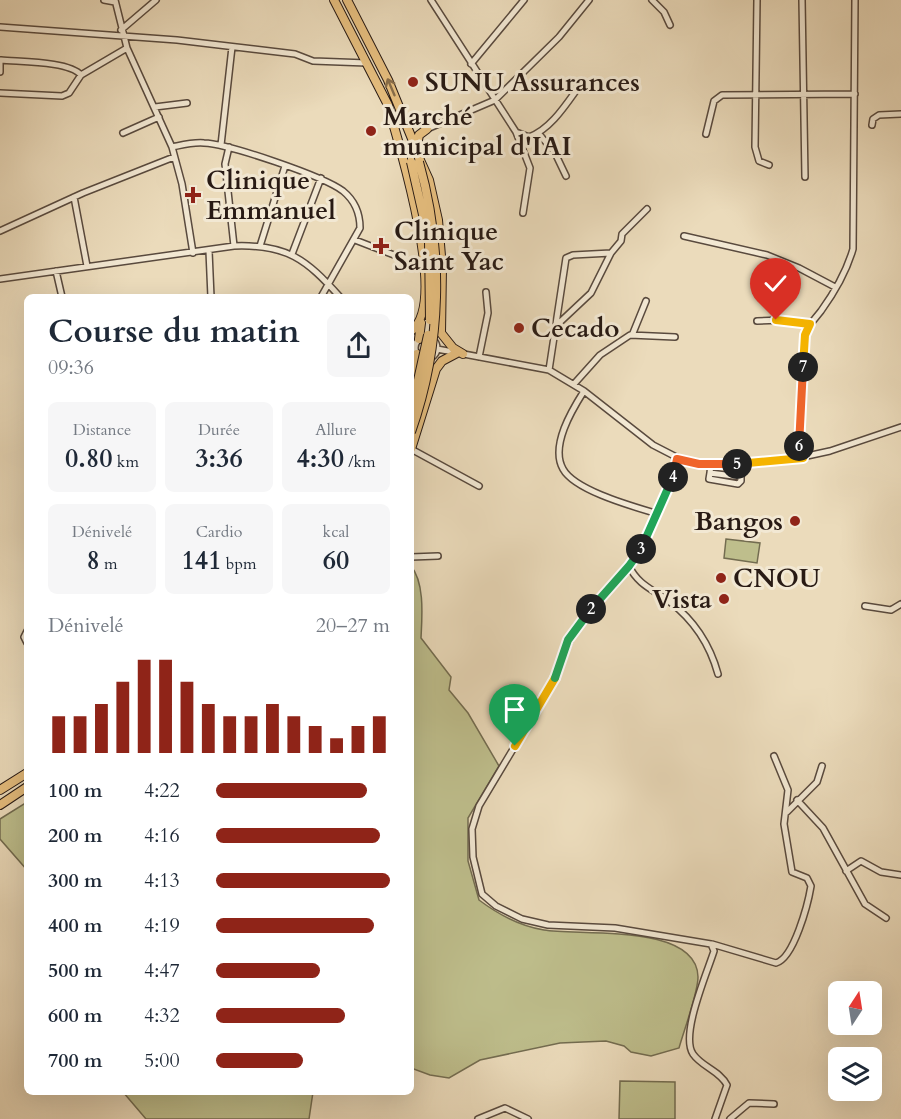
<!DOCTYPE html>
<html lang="fr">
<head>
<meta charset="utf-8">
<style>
  :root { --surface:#fff; --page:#f6f6f7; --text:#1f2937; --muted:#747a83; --accent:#8f2418 }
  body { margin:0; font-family:Cardo,serif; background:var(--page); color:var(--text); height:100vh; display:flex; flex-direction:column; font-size:22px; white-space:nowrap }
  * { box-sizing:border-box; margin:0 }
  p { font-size:20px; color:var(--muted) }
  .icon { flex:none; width:33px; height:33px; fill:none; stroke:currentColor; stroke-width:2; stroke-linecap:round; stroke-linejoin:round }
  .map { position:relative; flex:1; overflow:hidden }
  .sheet { position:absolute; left:24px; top:294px; width:390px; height:801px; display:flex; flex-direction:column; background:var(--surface); border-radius:9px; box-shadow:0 6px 24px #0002 }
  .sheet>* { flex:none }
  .needle { width:39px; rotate:12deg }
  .tools { position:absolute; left:828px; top:981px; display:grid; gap:12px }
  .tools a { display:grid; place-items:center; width:54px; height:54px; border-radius:9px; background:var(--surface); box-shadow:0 6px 24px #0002; font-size:30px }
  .pin { position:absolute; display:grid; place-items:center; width:51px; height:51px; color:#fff; margin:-62px -26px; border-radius:50% 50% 50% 0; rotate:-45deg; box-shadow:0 0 6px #0007 }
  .pin .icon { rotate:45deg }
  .km { position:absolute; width:30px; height:30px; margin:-15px; border-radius:50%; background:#222; color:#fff; font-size:16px; line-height:30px; text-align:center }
  .round { display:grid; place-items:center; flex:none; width:63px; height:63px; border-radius:9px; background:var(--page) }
  .summary { display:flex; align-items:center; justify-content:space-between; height:102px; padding:0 24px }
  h1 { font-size:33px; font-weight:800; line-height:45px }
  .metrics { display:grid; grid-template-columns:repeat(3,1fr); gap:9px; height:102px; padding:6px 24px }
  .metrics div { display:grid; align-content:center; border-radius:9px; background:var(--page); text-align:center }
  .metrics b { font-size:26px; font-weight:800 }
  .metrics small { font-size:16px; font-weight:400 }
  .metrics p { font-size:16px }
  .chart { height:168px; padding:12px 24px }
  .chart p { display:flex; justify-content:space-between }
  .chart svg { width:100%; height:108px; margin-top:6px; stroke:var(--accent); stroke-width:6 }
  ul { padding:0 24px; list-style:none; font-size:20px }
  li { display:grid; grid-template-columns:96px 72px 1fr; align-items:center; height:45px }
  li i { height:15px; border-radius:8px; background:var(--accent) }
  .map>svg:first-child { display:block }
</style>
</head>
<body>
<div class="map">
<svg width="901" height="1119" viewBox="0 0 901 1119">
  <rect width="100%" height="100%" fill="#ebdbbb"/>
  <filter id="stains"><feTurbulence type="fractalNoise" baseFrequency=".00333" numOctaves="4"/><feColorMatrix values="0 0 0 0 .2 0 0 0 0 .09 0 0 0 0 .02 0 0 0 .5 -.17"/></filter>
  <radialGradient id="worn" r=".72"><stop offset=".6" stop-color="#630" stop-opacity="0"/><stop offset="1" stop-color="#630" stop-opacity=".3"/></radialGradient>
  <path fill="#bebe8c" stroke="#736c50" stroke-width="1.5" d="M726 539 760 543 757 563 724 558Z
    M411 566C425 583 422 617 421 638L451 677 449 690 468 713 499 766 468 818V861L479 900C499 915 519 926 544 930 581 936 697 923 698 977 698 993 684 1030 679 1048L651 1056 631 1052 624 1046 606 1041 560 1043 480 1060 449 1078 430 1075 411 1068Z
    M27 802V870L0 839V819Z
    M620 1081 675 1082V1119H619Z
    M123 1092H313L309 1119H146Z"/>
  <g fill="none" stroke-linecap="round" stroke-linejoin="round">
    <g stroke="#594a3e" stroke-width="8">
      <path id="minor" d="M104 0 115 2
        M115 0 127 48 172 147 182 184 193 253
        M431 0 516 132 529 137C552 129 568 101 583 81
        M652 0 664 12 670 25
        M757 0 755 147 759 161 769 165
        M802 0 805 177
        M0 27 177 40 295 54 313 61 367 63
        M121 30 156 0
        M0 60V72
        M1 60C19 62 69 61 81 75
        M471 64 524 0
        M0 93 62 96 69 93 81 75 127 48
        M155 107 187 103
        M872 125 873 119 879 115 901 114
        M427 129 495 100 559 37 589 0
        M516 132 530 168 523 213
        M123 133 159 117
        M539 134 555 153 566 176
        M706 134 714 101 722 95 855 94
        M221 145 232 47
        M172 147C182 145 193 142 204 143 229 144 323 176 343 191 354 200 360 213 360 228L321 297
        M229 147 225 164 234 246
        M74 197 87 266
        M0 231 83 193 174 157
        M684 236 767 255 799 268 835 287
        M355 240 394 255
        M260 246 285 166
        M209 251 211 297
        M292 254 321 178
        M56 271 62 297
        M0 279 234 246C287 244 306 259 340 297
        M757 321 783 320 810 324
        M558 324 591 293 611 253
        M633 333 646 301
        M415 348a11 11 0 1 1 22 0a11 11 0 1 1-22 0Z
        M437 349 549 370 584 391 653 445 686 462 717 465 784 461 830 451 901 427
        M479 357 488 313 486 292
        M549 370 566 258 573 255 611 253 621 241 622 234 647 209
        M574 384 600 355 630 335 675 337
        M584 391C572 410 550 446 563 469 575 491 635 507 658 514
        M411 449 479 486
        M803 458 799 433 805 335C808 325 814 320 821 311 834 293 847 270 853 249L855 0
        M677 459 671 483 645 542 629 566 574 630 552 684 479 806 472 829 473 857 482 894 496 906 522 919 548 925 615 928 711 944 714 951C707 973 680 1035 693 1054 702 1067 720 1071 727 1085L715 1119
        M710 473 709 479 738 484 741 481V477L710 473 711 464
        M411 557 438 556
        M629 566C638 585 654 590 670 602 695 621 710 645 718 674
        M865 606 891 610 901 604
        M27 631 24 637 27 643
        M797 800 823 828 865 904 886 918
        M787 812 817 782 822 766
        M846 871 861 861 881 872 901 875
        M712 944 776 963C794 958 808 904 811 886L807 878 792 872 784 824 788 790 774 756
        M478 1119 505 1108 528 1119
        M730 1119 749 1103 774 1104"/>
    </g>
    <g stroke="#281a14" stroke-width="10">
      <path id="highway" d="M334 0 388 105
        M347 0 388 80 415 146
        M387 103C399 143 449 304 411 331
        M416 142 415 149 429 180 438 220 442 268 441 333 453 348 463 354
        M417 145 419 135 427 129
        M419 339 421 323
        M411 378 417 354
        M411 449 436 369 442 361 457 353
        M0 790 27 773
        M0 805 27 787"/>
    </g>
    <use href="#minor" stroke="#f2e8d3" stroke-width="5"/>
    <use href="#highway" stroke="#e6be7e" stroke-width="8"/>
    <g stroke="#281a14" stroke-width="10" stroke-linecap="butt">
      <path id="highway-bridge" d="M411 162 429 241 430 320
        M411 412 428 335
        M411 432C442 344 444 251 419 162"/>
    </g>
    <use href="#highway-bridge" stroke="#e6be7e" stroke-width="8"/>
  </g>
  <defs><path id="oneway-shaft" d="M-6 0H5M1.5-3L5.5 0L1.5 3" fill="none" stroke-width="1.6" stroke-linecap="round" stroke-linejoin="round" transform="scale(1.5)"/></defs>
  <use stroke="#876c49" href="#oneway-shaft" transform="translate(391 87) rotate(-113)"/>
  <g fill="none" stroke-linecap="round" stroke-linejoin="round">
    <g stroke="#fff" stroke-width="12">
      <path id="split-1" d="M515 746 555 678"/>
    </g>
    <g stroke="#fff" stroke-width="12">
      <path id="split-2" d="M555 678 568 640 591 609"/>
    </g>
    <g stroke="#fff" stroke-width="12">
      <path id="split-3" d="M591 609 629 566 641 549"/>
    </g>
    <g stroke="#fff" stroke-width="12">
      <path id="split-4" d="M641 549 673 477"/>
    </g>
    <g stroke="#fff" stroke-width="12">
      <path id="split-5" d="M673 477 677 459 699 464H737"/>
    </g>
    <g stroke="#fff" stroke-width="12">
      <path id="split-6" d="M737 464 803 458 799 446"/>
    </g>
    <g stroke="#fff" stroke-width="12">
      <path id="split-7" d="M799 446 803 367"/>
    </g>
    <g stroke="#fff" stroke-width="12">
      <path id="split-8" d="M776 320 810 324 805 335 803 367"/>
    </g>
    <use href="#split-1" stroke="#f5b400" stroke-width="8"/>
    <use href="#split-2" stroke="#22a559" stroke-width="8"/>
    <use href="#split-3" stroke="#22a559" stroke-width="8"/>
    <use href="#split-4" stroke="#22a559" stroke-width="8"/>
    <use href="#split-5" stroke="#f0652b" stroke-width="8"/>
    <use href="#split-6" stroke="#f5b400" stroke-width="8"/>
    <use href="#split-7" stroke="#f0652b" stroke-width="8"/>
    <use href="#split-8" stroke="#f5b400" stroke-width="8"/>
  </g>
  <g fill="#8f2418" stroke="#f2e8d3" stroke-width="2">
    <circle cx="413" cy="82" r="6"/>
    <circle cx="371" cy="131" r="6"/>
    <path d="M190 186h6v6h6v6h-6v6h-6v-6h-6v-6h6z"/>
    <path d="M378 237h6v6h6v6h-6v6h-6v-6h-6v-6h6z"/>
    <circle cx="519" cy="328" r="6"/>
    <circle cx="795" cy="521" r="6"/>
    <circle cx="721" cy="578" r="6"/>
    <circle cx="724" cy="599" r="6"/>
  </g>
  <g text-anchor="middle" stroke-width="6" stroke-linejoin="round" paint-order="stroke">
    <g font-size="26" font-weight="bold" fill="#281a14" stroke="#f2e8d3" text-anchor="start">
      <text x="425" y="91">SUNU Assurances</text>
      <text x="383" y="125">Marché<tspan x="383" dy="30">municipal d'IAI</tspan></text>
      <text x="206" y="189">Clinique<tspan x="206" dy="30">Emmanuel</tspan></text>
      <text x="394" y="240">Clinique<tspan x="394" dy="30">Saint Yac</tspan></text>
      <text x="531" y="337">Cecado</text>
      <text x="783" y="530" text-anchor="end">Bangos</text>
      <text x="733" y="587">CNOU</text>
      <text x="712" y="608" text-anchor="end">Vista</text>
    </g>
  </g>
  <rect width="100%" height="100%" filter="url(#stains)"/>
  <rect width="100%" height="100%" fill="url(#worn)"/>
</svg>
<div class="tools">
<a><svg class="needle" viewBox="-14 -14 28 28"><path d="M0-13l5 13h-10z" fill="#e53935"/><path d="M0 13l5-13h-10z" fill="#747a83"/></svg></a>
<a><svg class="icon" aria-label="layers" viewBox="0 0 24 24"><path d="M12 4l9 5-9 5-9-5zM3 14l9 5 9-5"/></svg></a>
</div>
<div class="pin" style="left:515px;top:746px;background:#1e9e55"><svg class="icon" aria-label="arrive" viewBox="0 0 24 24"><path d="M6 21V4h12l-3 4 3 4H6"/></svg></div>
<div class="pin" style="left:776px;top:320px;background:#d93025"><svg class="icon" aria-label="check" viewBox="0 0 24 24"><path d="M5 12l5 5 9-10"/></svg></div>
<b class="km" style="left:591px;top:609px">2</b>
<b class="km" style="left:641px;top:549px">3</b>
<b class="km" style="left:673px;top:477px">4</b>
<b class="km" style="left:737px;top:464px">5</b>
<b class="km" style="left:799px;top:446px">6</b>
<b class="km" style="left:803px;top:367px">7</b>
<section class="sheet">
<div class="summary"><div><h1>Course du matin</h1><p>09:36</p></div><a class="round"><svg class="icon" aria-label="share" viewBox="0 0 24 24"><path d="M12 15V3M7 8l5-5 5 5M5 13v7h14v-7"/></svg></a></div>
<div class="metrics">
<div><p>Distance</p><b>0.80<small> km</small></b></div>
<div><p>Durée</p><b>3:36</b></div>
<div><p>Allure</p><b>4:30<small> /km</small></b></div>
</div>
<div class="metrics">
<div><p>Dénivelé</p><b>8<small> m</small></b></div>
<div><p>Cardio</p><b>141<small> bpm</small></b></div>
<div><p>kcal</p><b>60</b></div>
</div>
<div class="chart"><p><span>Dénivelé</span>20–27 m</p>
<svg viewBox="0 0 160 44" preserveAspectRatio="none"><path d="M5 44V29M15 44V29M25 44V24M35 44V15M45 44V6M55 44V6M65 44V15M75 44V24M85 44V29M95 44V29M105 44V24M115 44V29M125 44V33M135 44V38M145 44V33M155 44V29"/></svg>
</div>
<ul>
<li><b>100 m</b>4:22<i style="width:87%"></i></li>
<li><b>200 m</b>4:16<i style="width:94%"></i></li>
<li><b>300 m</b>4:13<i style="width:100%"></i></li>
<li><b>400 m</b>4:19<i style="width:91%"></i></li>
<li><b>500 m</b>4:47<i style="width:60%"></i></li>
<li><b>600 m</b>4:32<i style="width:74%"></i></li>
<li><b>700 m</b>5:00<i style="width:50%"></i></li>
</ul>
</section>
</div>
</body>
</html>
